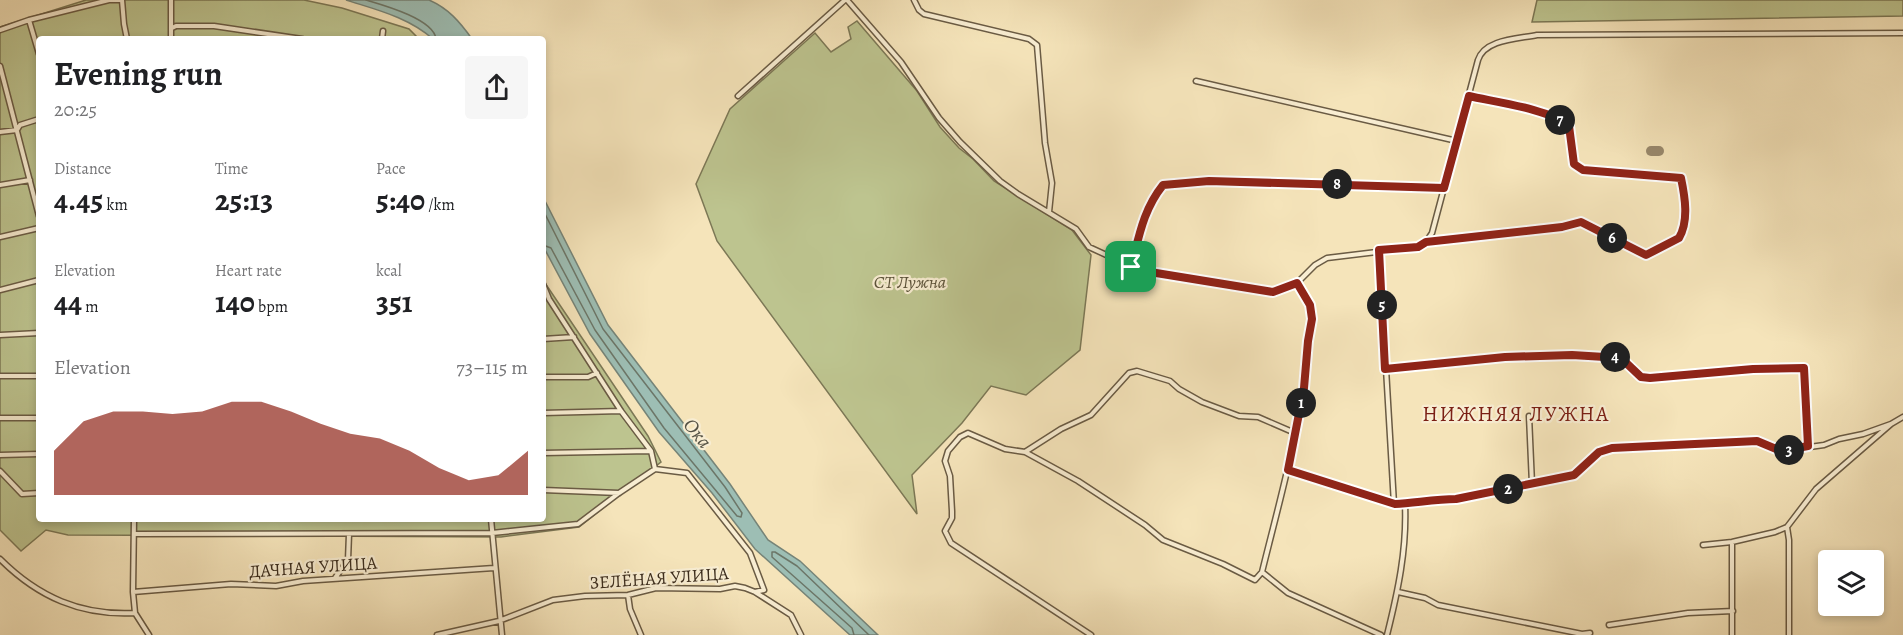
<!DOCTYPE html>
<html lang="en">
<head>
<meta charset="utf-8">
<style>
  :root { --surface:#fff; --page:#f6f6f6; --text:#202124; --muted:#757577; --accent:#8f2418 }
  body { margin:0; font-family:Alegreya,serif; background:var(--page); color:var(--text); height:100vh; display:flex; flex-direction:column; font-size:22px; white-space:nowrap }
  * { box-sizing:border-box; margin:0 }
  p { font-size:20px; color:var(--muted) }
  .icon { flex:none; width:33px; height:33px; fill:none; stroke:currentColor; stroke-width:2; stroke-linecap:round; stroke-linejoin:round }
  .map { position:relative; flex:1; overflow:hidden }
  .drawer { position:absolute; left:36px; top:36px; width:510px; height:486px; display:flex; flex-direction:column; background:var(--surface); border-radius:6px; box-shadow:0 3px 9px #0003 }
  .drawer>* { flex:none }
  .fabs { position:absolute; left:1818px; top:550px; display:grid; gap:12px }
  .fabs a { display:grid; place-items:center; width:66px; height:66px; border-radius:6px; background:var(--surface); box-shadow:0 3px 9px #0003; font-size:30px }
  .pin { position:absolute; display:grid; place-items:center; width:51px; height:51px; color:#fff; margin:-26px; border-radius:12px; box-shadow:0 3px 9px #0006 }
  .km { position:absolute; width:30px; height:30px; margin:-15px; border-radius:50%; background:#222; color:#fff; font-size:16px; line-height:30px; text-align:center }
  .round { display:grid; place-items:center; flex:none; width:63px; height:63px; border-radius:6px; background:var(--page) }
  .headline { display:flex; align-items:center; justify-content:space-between; height:102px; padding:0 18px }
  h1 { font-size:33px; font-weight:700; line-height:45px }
  .figures { display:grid; grid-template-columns:repeat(3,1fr); gap:9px; height:102px; padding:6px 18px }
  .figures div { display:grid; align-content:center }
  .figures b { font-size:30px; font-weight:700 }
  .figures small { font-size:16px; font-weight:400 }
  .figures p { font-size:16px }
  .chart { height:168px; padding:12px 18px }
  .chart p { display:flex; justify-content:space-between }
  .chart svg { width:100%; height:108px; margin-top:6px; fill:var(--accent); opacity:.7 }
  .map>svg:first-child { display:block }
</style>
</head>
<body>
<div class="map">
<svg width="1903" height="635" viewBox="0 0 1903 635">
  <rect width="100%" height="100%" fill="#f5e4ba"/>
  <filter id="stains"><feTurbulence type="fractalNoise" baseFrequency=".00333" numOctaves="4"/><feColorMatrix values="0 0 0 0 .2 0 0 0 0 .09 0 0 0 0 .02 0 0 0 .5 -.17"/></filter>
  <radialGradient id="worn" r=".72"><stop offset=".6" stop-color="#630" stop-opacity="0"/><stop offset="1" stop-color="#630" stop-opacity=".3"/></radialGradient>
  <path fill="#bdc48f" stroke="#7c7856" stroke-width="1.5" d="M86 0H304L342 8 409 29 419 39H39V519H543V280L648 436 661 462 579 527 501 537 68 535 46 530 21 551 0 530V27Z
    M1537 0H1903V16L1532 22Z
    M857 21 917 91 940 127 959 148 973 159 994 181 1072 230 1091 255 1080 350 1026 395 991 386 962 423 912 475 917 514 717 241 696 184 730 109 815 33 831 52 851 39 848 27Z"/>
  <path fill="#9dbeb4" stroke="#768478" stroke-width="1.5" d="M346 0H429C448 8 460 22 472 39H433C408 17 377 10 346 0Z
    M543 197 608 325 730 484 768 540 800 561 878 635H850L755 549 712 493 659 432 590 334 543 246Z"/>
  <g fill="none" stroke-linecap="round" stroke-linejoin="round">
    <path stroke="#6c7668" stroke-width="1.5" d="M366 0C383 5 434 19 436 39
      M543 210 603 329 725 487 742 513 741 517 737 516 664 428 595 330 551 248 543 245
      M854 635 852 628 772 557V552H775L797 566 869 635"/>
    <path stroke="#98886c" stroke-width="10" d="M1651 151H1659"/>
    <g stroke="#6a5b44" stroke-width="7">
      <path id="minor" d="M122 0 124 24 127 39
        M847 0 901 62 939 118 960 142 1000 181 1018 194 1076 229 1089 247 1139 270 1273 292 1297 283 1315 265 1327 258 1418 247 1426 242 1432 233 1478 60C1485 39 1518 39 1537 35L1903 33
        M914 0 919 10 924 14 1029 39 1037 45 1045 143 1052 183 1049 212
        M29 20 109 0H119
        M172 28 176 26H214L302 39
        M0 30 29 20 39 54
        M171 39V0
        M382 39 383 31
        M0 66 39 216
        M1196 81 1457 141
        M738 96 845 0
        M0 132 17 130 20 125 39 119
        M0 185 30 180
        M0 237 39 228
        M1426 242 1562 227 1581 222 1646 255 1679 238C1689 221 1685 197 1681 178L1578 168 1573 164 1569 126C1551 109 1495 102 1469 96
        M1379 250 1394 504
        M1131 267C1139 237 1143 210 1163 185L1209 181 1444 188
        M543 284 549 299 621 411 651 451 655 469
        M0 290 39 280
        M0 335 39 333
        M543 339 574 337
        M1385 369C1441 363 1496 357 1552 356 1571 355 1593 353 1612 356 1634 359 1630 376 1650 378L1753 369 1804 368 1808 446
        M0 376H39
        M543 377H588L597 373
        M543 413 621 411
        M1529 416 1532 484
        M0 418H39
        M1025 452 1061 429 1091 415 1129 373 1137 371 1170 381 1179 389 1202 402 1239 416 1258 417 1295 433
        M543 453 650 451
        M0 455 39 454
        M1288 470 1394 504C1415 503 1435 499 1456 499L1573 475 1599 452 1612 448 1757 441 1781 451 1824 445 1839 439 1863 434 1891 424
        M0 471 22 494 39 493
        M543 490 619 493
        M134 519 133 592 135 613 149 635
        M491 519 502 635
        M1787 527 1789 540V635
        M134 534 492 533 578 524 619 493 655 469 687 473 750 553 764 590 755 592 745 588 735 586 720 589 656 588 628 595 585 596 553 600 499 621 437 635
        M1732 542V635
        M1703 545 1732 542 1775 532 1787 527 1816 489 1891 424 1903 417
        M0 559C38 597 81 616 135 613
        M1262 572 1288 593 1381 635
        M335 578 348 560 349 534
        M133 592 231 584 276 586 303 581 494 568
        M755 592 791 615 801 635
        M1398 592 1425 598 1438 605 1582 634 1590 633
        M628 595 630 609 641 635
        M1609 625 1688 613 1733 611
        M1091 635 951 543 945 531 952 518V511L950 476 945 461 948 451 960 437 968 433 1005 449 1025 452 1078 481 1145 525 1163 540 1223 564 1255 580 1262 572C1280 499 1301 427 1307 352 1308 341 1314 328 1312 316 1310 304 1303 294 1297 283
        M1387 635C1398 591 1407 549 1405 504"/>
    </g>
    <use href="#minor" stroke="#f8edd2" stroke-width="4"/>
  </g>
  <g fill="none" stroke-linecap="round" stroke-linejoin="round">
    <g stroke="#fff" stroke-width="12">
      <path id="route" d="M1469 96C1495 102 1550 109 1569 126L1574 164 1583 170 1681 178C1685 197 1689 221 1679 238L1646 255 1581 222 1562 227 1426 242 1418 247 1379 250 1385 369 1505 357 1572 355 1621 358 1641 377 1650 378 1753 369 1804 368 1808 446 1781 451 1757 441 1612 448 1599 452 1574 475 1456 499C1435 499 1415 503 1395 504L1288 470 1304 388 1308 341 1312 319 1310 305 1297 283 1273 292 1150 272 1131 267C1139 237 1143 210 1163 185L1209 181 1444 188Z"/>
    </g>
    <use href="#route" stroke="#8f2418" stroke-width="8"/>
  </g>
  <g text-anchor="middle" stroke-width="4.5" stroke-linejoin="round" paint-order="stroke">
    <g font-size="18" font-style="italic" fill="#5c533a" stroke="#f8edd2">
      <text x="910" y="288">СТ Лужна</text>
    </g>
    <g font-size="18" fill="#3c2d1d" stroke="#f8edd2">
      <text transform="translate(313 567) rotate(-4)" y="6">ДАЧНАЯ УЛИЦА</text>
      <text transform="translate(659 578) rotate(-4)" y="6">ЗЕЛЁНАЯ УЛИЦА</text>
    </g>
    <g font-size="20" font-style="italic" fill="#545143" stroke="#f8edd2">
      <text transform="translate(698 433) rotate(51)" y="7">Ока</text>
    </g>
    <g font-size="21" letter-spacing="1.5" fill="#7a1f14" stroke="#f8edd2">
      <text x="1516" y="421">НИЖНЯЯ ЛУЖНА</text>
    </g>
  </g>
  <rect width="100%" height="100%" filter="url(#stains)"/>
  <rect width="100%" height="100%" fill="url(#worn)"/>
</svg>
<div class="fabs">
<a><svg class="icon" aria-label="layers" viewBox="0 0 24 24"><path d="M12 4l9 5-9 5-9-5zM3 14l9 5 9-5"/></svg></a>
</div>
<div class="pin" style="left:1131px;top:267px;background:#1e9e55"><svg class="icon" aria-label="arrive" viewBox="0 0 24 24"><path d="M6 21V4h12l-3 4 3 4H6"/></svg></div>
<b class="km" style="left:1301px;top:403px">1</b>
<b class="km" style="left:1508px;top:489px">2</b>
<b class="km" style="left:1789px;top:450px">3</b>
<b class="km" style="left:1615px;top:357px">4</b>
<b class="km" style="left:1382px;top:305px">5</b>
<b class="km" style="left:1612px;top:238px">6</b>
<b class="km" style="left:1560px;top:120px">7</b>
<b class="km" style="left:1337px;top:184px">8</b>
<section class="drawer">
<div class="headline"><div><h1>Evening run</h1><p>20:25</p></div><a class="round"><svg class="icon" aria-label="share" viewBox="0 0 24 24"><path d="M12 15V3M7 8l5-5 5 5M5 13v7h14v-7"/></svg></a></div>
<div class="figures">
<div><p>Distance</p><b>4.45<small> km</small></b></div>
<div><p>Time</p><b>25:13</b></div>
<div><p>Pace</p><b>5:40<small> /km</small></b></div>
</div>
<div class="figures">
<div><p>Elevation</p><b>44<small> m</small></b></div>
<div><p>Heart rate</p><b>140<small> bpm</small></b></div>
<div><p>kcal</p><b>351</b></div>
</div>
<div class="chart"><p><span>Elevation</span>73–115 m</p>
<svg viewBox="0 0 160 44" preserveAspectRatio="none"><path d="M0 44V26L10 14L20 10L30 10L40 11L50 10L60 6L70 6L80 10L90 15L100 19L110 21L120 26L130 33L140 38L150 36L160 26V44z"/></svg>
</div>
</section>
</div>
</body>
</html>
